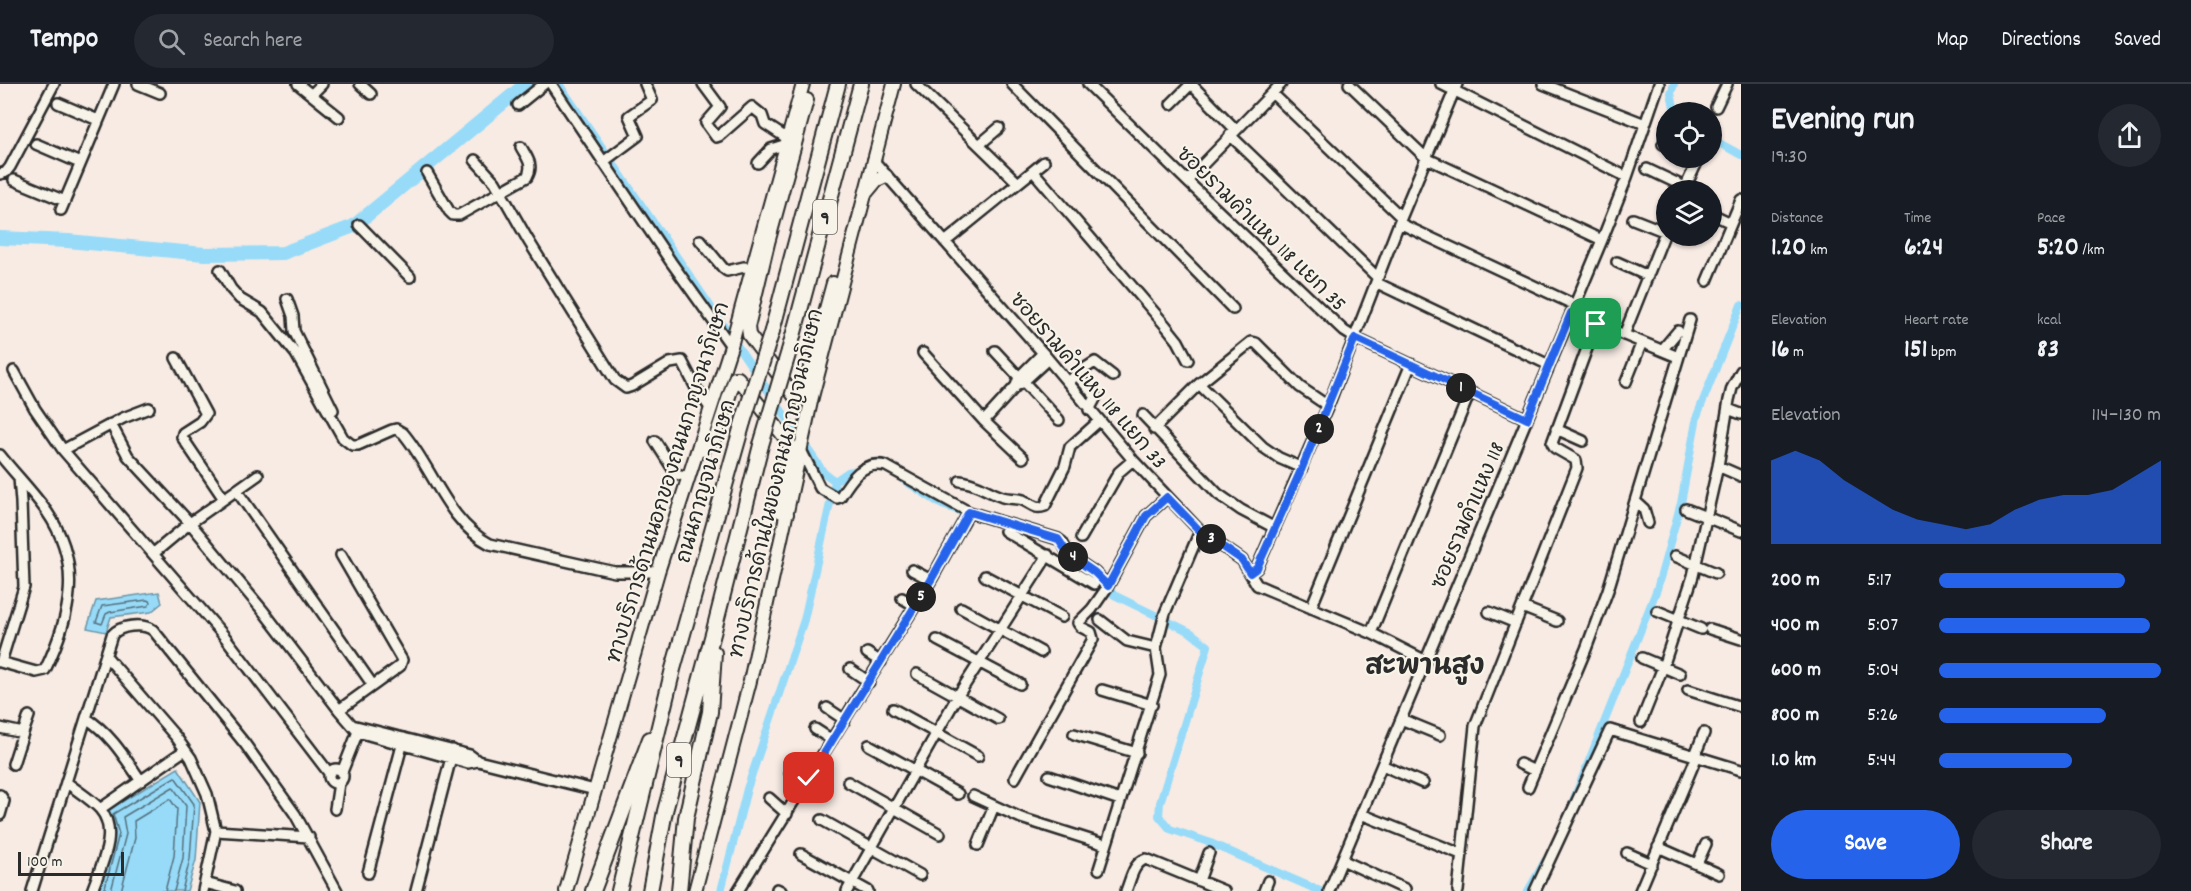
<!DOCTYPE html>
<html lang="en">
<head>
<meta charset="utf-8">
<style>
  :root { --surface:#171b24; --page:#242831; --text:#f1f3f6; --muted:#9ea1a6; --line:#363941; --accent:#2563eb }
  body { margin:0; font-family:Dekko,"Playpen Sans Thai",sans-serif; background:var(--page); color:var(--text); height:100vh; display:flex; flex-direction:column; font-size:22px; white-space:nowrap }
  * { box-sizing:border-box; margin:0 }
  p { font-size:20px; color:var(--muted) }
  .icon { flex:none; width:33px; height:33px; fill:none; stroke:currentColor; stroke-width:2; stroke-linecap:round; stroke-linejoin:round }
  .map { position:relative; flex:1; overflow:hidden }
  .panel { display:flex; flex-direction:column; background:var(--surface); width:450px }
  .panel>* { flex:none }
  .controls { position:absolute; left:1656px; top:18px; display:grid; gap:12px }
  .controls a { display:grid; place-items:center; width:66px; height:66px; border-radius:50%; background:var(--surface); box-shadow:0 2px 4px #0004; font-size:30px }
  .scale { position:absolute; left:18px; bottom:15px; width:106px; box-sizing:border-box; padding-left:6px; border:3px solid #2b2b2b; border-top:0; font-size:16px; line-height:21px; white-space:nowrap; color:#2b2b2b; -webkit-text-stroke:4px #f7f3e8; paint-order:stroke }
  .pin { position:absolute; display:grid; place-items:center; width:51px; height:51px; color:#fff; margin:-26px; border-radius:12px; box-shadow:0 3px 9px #0006 }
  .km { position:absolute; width:30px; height:30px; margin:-15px; border-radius:50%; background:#222; color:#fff; font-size:16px; line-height:30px; text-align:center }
  .round { display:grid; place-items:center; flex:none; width:63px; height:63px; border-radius:32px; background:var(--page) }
  .head { display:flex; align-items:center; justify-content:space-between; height:102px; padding:0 30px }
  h1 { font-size:33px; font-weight:700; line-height:45px }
  .metrics { display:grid; grid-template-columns:repeat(3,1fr); gap:9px; height:102px; padding:6px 30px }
  .metrics div { display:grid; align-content:center }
  .metrics b { font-size:26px; font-weight:700 }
  .metrics small { font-size:16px; font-weight:400 }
  .metrics p { font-size:16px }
  .chart { height:168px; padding:12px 30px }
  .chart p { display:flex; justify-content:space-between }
  .chart svg { width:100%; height:108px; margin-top:6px; fill:var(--accent); opacity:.7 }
  .button { display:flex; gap:12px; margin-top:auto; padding:12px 30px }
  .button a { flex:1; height:69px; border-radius:36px; background:var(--accent); color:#fff; font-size:24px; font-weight:700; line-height:69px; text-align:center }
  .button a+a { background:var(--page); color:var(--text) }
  ul { padding:0 30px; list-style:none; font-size:20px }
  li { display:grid; grid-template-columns:96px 72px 1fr; align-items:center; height:45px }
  li i { height:15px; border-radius:8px; background:var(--accent) }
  header { display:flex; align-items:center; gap:36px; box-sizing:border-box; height:84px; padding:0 30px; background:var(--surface); border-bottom:2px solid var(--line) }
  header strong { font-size:28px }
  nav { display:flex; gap:33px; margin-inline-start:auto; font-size:21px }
  .search { width:420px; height:54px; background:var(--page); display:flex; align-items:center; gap:15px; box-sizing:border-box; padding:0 21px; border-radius:33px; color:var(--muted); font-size:22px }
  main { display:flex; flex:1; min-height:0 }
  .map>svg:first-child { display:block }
</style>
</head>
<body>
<header>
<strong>Tempo</strong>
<div class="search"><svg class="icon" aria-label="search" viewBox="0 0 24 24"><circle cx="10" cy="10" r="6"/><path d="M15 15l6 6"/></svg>Search here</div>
<nav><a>Map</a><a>Directions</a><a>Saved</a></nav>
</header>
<main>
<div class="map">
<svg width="1741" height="807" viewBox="0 0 1741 807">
  <rect width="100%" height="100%" fill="#f7ebe4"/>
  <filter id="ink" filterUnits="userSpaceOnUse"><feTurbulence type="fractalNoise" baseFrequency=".0167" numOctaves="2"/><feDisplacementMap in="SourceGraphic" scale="12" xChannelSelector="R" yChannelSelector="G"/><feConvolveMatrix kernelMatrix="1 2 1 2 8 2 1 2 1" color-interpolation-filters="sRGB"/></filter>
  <g filter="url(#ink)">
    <path fill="#97dbf9" stroke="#6c95a7" stroke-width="1.5" d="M159 508 162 519 151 528 111 533 106 548 87 544 96 517Z
      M178 684 200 718 196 776 187 807H97L113 749 105 728Z"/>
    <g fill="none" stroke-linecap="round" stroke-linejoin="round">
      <path stroke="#56717d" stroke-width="1.5" d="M147 516 151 518 148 522 110 528 106 530 102 540 96 538 102 522Z
        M104 807 119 750 113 730 175 693 194 720 190 775 182 807
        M111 807 126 750 123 733 173 703 186 722 183 774 174 807
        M121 807 135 754 134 737 170 715 177 725 174 772 165 807"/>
      <path stroke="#97dbf9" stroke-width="8" d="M559 0 824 389 835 397 848 388 864 385
        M1674 0 1671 9 1675 28
        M1712 55 1741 71
        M905 397 942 421 963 428
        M1104 499 1114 511 1190 548 1208 562 1160 719 1159 732 1170 745 1208 758 1320 807
        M1573 717 1657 505 1681 419 1697 332 1741 221
        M721 807 747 705 804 536 835 397
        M1528 807 1545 777"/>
      <path stroke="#97dbf9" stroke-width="14" d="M0 154 68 157 204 170 283 169 354 142 526 0"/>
      <g stroke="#2b2b2b" stroke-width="14">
        <path id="minor" d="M138 0 160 9
          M298 0 339 33
          M360 0 371 10
          M551 0 671 178 731 262
          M703 0 720 23 706 39 716 53 719 52 752 23 762 31 765 40 788 55
          M916 0 1018 99
          M1012 0 1233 225
          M1088 0 1187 97 1344 247 1355 254 1527 335
          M1191 0 1236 46
          M1349 0 1426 74 1602 156
          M1441 0 1627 93
          M1543 0 1645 40
          M1272 9 1401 133
          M312 10 322 0
          M58 19 98 36
          M1171 20 1191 0
          M518 21 544 0
          M1716 23 1727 0
          M1230 51 1378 194
          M36 60 80 79
          M1663 60 1666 61
          M979 61 999 44
          M475 76 495 98 528 156 615 296 626 304 632 302 670 279 682 277 697 306 711 325
          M873 76 1043 269 1133 376 1200 447 1242 476 1257 501 1371 549 1426 577
          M603 78 638 52 629 32 652 16 645 0
          M758 79 771 65 787 60
          M1647 85 1685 103
          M1033 87 1166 242 1178 257 1188 276
          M427 89 449 127 453 131H459L527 93C534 81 527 74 521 63
          M0 90 6 88 10 83 54 0
          M14 96 65 117
          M1187 97 1281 0
          M1684 106 1699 74
          M61 126 114 0
          M1712 130 1731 139
          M1633 135 1666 148
          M1399 139 1575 221
          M359 141 410 193
          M700 156 723 184 727 187 744 183 753 184
          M945 158 1044 78
          M1617 178 1648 192
          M220 186 231 205 240 215 262 228 296 270 343 354 352 361H358L392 346 396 345 403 349C433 384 447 438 490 460L601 485 615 488H658
          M1707 197 1741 116
          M1377 199 1549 281
          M287 215 293 232 294 247 333 326
          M1571 229 1678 273
          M1624 251 1666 146
          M1662 266 1678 247
          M995 267 1059 336
          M923 269 984 337 1023 374
          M176 274 206 330 200 338 183 349 182 353 224 415
          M14 287 35 325 63 366 225 553 329 689
          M1076 290 1096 313 1089 326
          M1626 298 1642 258
          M1069 299 1076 290 1095 278 1113 292
          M1199 300 1263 363 1279 374 1302 384
          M1018 301 1023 298 1048 275
          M1728 325 1741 330
          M1143 331 1218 410 1241 426 1275 444
          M984 337 1016 302 1019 293 1043 269
          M111 340 128 372 190 439 264 528 339 626 358 648 468 679 478 677 595 706
          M1154 345 1199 300 1251 258 1256 259 1300 303 1328 322
          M1556 345 1583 357
          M655 357 676 390 689 393
          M63 366 123 334 149 324
          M801 366 820 404 837 414 840 413C851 395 863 376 886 382L969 428 1058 455 1062 458 1069 471 1094 488 1108 502
          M0 371C15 390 33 408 47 428 83 480 71 532 45 586L36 588 0 578
          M1718 382 1741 392
          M960 397C975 398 986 407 1000 412 1008 416 1016 413 1023 416 1032 420 1035 426 1045 422L1065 382 1070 363 1099 337
          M237 407 372 600
          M1635 417 1644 425 1648 439
          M1686 425 1741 447
          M1005 447 1094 500
          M1081 454 1119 388 1133 376
          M154 469 190 439 258 391
          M1675 472 1716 489
          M912 486 931 496
          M1250 489 1257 484 1328 322 1399 139 1457 0
          M985 492 1062 533
          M902 514 915 522
          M1522 523 1557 537
          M961 524 1041 568
          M1311 524 1411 280
          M1657 527 1701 545
          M1489 528 1516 539
          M1100 536 1127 557 1156 564
          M1710 545 1741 555
          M1371 549 1470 308
          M937 556 1020 600
          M867 569 881 578
          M106 572 176 653 191 674 207 710 216 747 203 807
          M1642 574 1680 590
          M1 578 24 503 21 418 19 394
          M850 585 869 598
          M917 590 998 635
          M1102 606 1152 621
          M1688 606 1741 623
          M827 624 845 636
          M893 625 978 672
          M339 626 400 582 402 576 341 471
          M86 634C111 650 125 674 141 697
          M1401 635 1440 651
          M1641 638 1663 583 1693 492 1718 382 1729 316 1732 304 1741 287
          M352 641 470 671 478 677
          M0 644 23 649 29 632
          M815 645 832 656
          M1074 650 1137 669
          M869 661 958 710
          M1695 671 1704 649
          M13 680 23 649
          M1520 680 1535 687
          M1382 681 1423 699
          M329 692a7 7 0 1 1 14 0a7 7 0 1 1-14 0Z
          M342 688 359 645
          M790 689 806 699
          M1049 692 1120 716
          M1015 694 1093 555 1091 548 1081 543 1078 539 1092 525 1108 502 1146 432 1167 413
          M66 698C77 707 91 715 100 725 120 748 100 783 92 807
          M848 698 940 750
          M1528 703 1586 565 1608 506 1690 236
          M0 711 4 717 0 731
          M973 712 1021 734 1106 761
          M769 714 787 730
          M100 725 185 666
          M335 725 339 699
          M1361 730 1461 770
          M822 736 920 791
          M216 747 309 753
          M978 761 994 722
          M1658 763 1719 790
          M1627 769 1652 780
          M801 770 868 807
          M1342 776 1405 805
          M1697 780 1706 760
          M1099 785 1160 591 1156 564 1165 529 1200 447
          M368 789 404 654
          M1199 797 1209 769
          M205 799 235 807
          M777 805 781 807
          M32 807 112 551C120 541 142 539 153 546L245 660 295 730 337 807
          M416 807 453 666
          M738 807 931 496 969 428
          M847 807 957 613 1048 471
          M1126 807C1131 795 1133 779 1146 775L1224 807
          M1264 807 1268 797
          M1329 807 1602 156 1627 93 1659 0
          M1458 807 1475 642 1577 384 1576 376 1555 364 1552 359 1596 240
          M1535 807 1610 646 1741 686
          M1640 807 1697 672"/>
      </g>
      <g stroke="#2b2b2b" stroke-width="16">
        <path id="major" d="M807 16 768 159 748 243 749 251 795 313 798 314 803 309 833 199
          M867 108 877 96 886 92
          M704 366 707 355 712 356 716 352 735 294H738L790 360 777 424 779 427 787 430
          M566 807 658 488 731 262 803 0
          M695 807 750 597 812 313 894 0"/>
      </g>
      <g stroke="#2b2b2b" stroke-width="18">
        <path id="highway" d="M772 247 838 0
          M789 267 861 0
          M593 807 650 655
          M619 807 673 585 743 338
          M650 807 665 727 714 546 761 361
          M679 807 686 734 710 628 714 569"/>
      </g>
      <use href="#minor" stroke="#f7f3e8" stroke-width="9"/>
      <use href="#major" stroke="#f7f3e8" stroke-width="12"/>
      <use href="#highway" stroke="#f7f3e8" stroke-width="14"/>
      <g stroke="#2b2b2b" stroke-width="18" stroke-linecap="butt">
        <path id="highway-bridge" d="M743 338 772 247
          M761 361 789 267"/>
      </g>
      <use href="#highway-bridge" stroke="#f7f3e8" stroke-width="14"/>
    </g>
  </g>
  <g fill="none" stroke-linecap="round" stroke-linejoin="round" filter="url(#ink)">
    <g stroke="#fff" stroke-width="12">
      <path id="route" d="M809 694 931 496 969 428 1058 455 1069 471 1094 488 1108 502 1146 432 1167 413 1200 447 1242 476 1250 489 1257 484 1302 384 1355 254 1527 335 1571 229 1596 240"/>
    </g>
    <use href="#route" stroke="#2563eb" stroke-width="8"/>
  </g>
  <g text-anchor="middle" stroke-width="4.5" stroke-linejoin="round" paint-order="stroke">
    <g fill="#f7f3e8" stroke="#686764" stroke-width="1.5">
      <rect x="813" y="116" width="24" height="34" rx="4.5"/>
      <rect x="667" y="659" width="24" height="34" rx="4.5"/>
    </g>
    <g font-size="20" font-weight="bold" fill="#2b2b2b">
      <text x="825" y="140">9</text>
      <text x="679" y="683">9</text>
    </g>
    <g font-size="21" fill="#2b2b2b" stroke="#f7f3e8">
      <text transform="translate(1262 144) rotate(44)" y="7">ซอยรามคำแหง 118 แยก 35</text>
      <text transform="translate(1089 296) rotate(49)" y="7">ซอยรามคำแหง 118 แยก 33</text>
      <text transform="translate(705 397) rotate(-74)" y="7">ถนนกาญจนาภิเษก</text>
      <text transform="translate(667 398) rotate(-73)" y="7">ทางบริการด้านนอกของถนนกาญจนาภิเษก</text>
      <text transform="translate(775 399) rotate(-77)" y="7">ทางบริการด้านในของถนนกาญจนาภิเษก</text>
      <text transform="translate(1467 431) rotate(-67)" y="7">ซอยรามคำแหง 118</text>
    </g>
    <g font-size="27" font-weight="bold" fill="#2b2b2b" stroke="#f7f3e8">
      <text x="1425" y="590">สะพานสูง</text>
    </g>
  </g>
</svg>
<div class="controls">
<a><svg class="icon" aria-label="locate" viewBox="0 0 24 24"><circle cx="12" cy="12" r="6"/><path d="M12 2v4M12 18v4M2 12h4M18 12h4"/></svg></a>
<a><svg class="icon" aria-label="layers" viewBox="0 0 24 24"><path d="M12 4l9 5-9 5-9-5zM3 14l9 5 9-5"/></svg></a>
</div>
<div class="scale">100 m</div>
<div class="pin" style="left:1596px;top:240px;background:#1e9e55"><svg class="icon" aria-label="arrive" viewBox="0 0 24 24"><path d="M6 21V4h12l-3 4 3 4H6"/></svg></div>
<div class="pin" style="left:809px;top:694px;background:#d93025"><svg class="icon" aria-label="check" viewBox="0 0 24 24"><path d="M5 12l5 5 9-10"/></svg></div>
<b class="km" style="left:1461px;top:304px">1</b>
<b class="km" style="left:1319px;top:345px">2</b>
<b class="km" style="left:1211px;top:455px">3</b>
<b class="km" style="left:1073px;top:473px">4</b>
<b class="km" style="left:921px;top:513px">5</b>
</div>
<section class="panel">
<div class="head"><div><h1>Evening run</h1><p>19:30</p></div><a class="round"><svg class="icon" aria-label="share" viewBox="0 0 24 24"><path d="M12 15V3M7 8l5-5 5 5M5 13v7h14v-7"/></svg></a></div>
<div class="metrics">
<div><p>Distance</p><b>1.20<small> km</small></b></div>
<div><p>Time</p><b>6:24</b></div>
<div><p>Pace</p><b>5:20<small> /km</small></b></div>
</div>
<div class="metrics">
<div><p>Elevation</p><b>16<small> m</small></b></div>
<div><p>Heart rate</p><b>151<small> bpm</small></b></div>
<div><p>kcal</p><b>83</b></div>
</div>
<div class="chart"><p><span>Elevation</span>114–130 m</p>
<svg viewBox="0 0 160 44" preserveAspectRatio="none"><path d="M0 44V10L10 6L20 10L30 18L40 24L50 30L60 34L70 36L80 38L90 36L100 30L110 26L120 24L130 24L140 22L150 16L160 10V44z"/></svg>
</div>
<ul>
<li><b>200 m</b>5:17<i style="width:84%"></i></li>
<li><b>400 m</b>5:07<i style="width:95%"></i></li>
<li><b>600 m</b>5:04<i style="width:100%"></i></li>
<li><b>800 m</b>5:26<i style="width:75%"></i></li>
<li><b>1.0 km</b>5:44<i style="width:60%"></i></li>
</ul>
<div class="button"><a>Save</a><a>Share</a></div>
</section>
</main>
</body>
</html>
